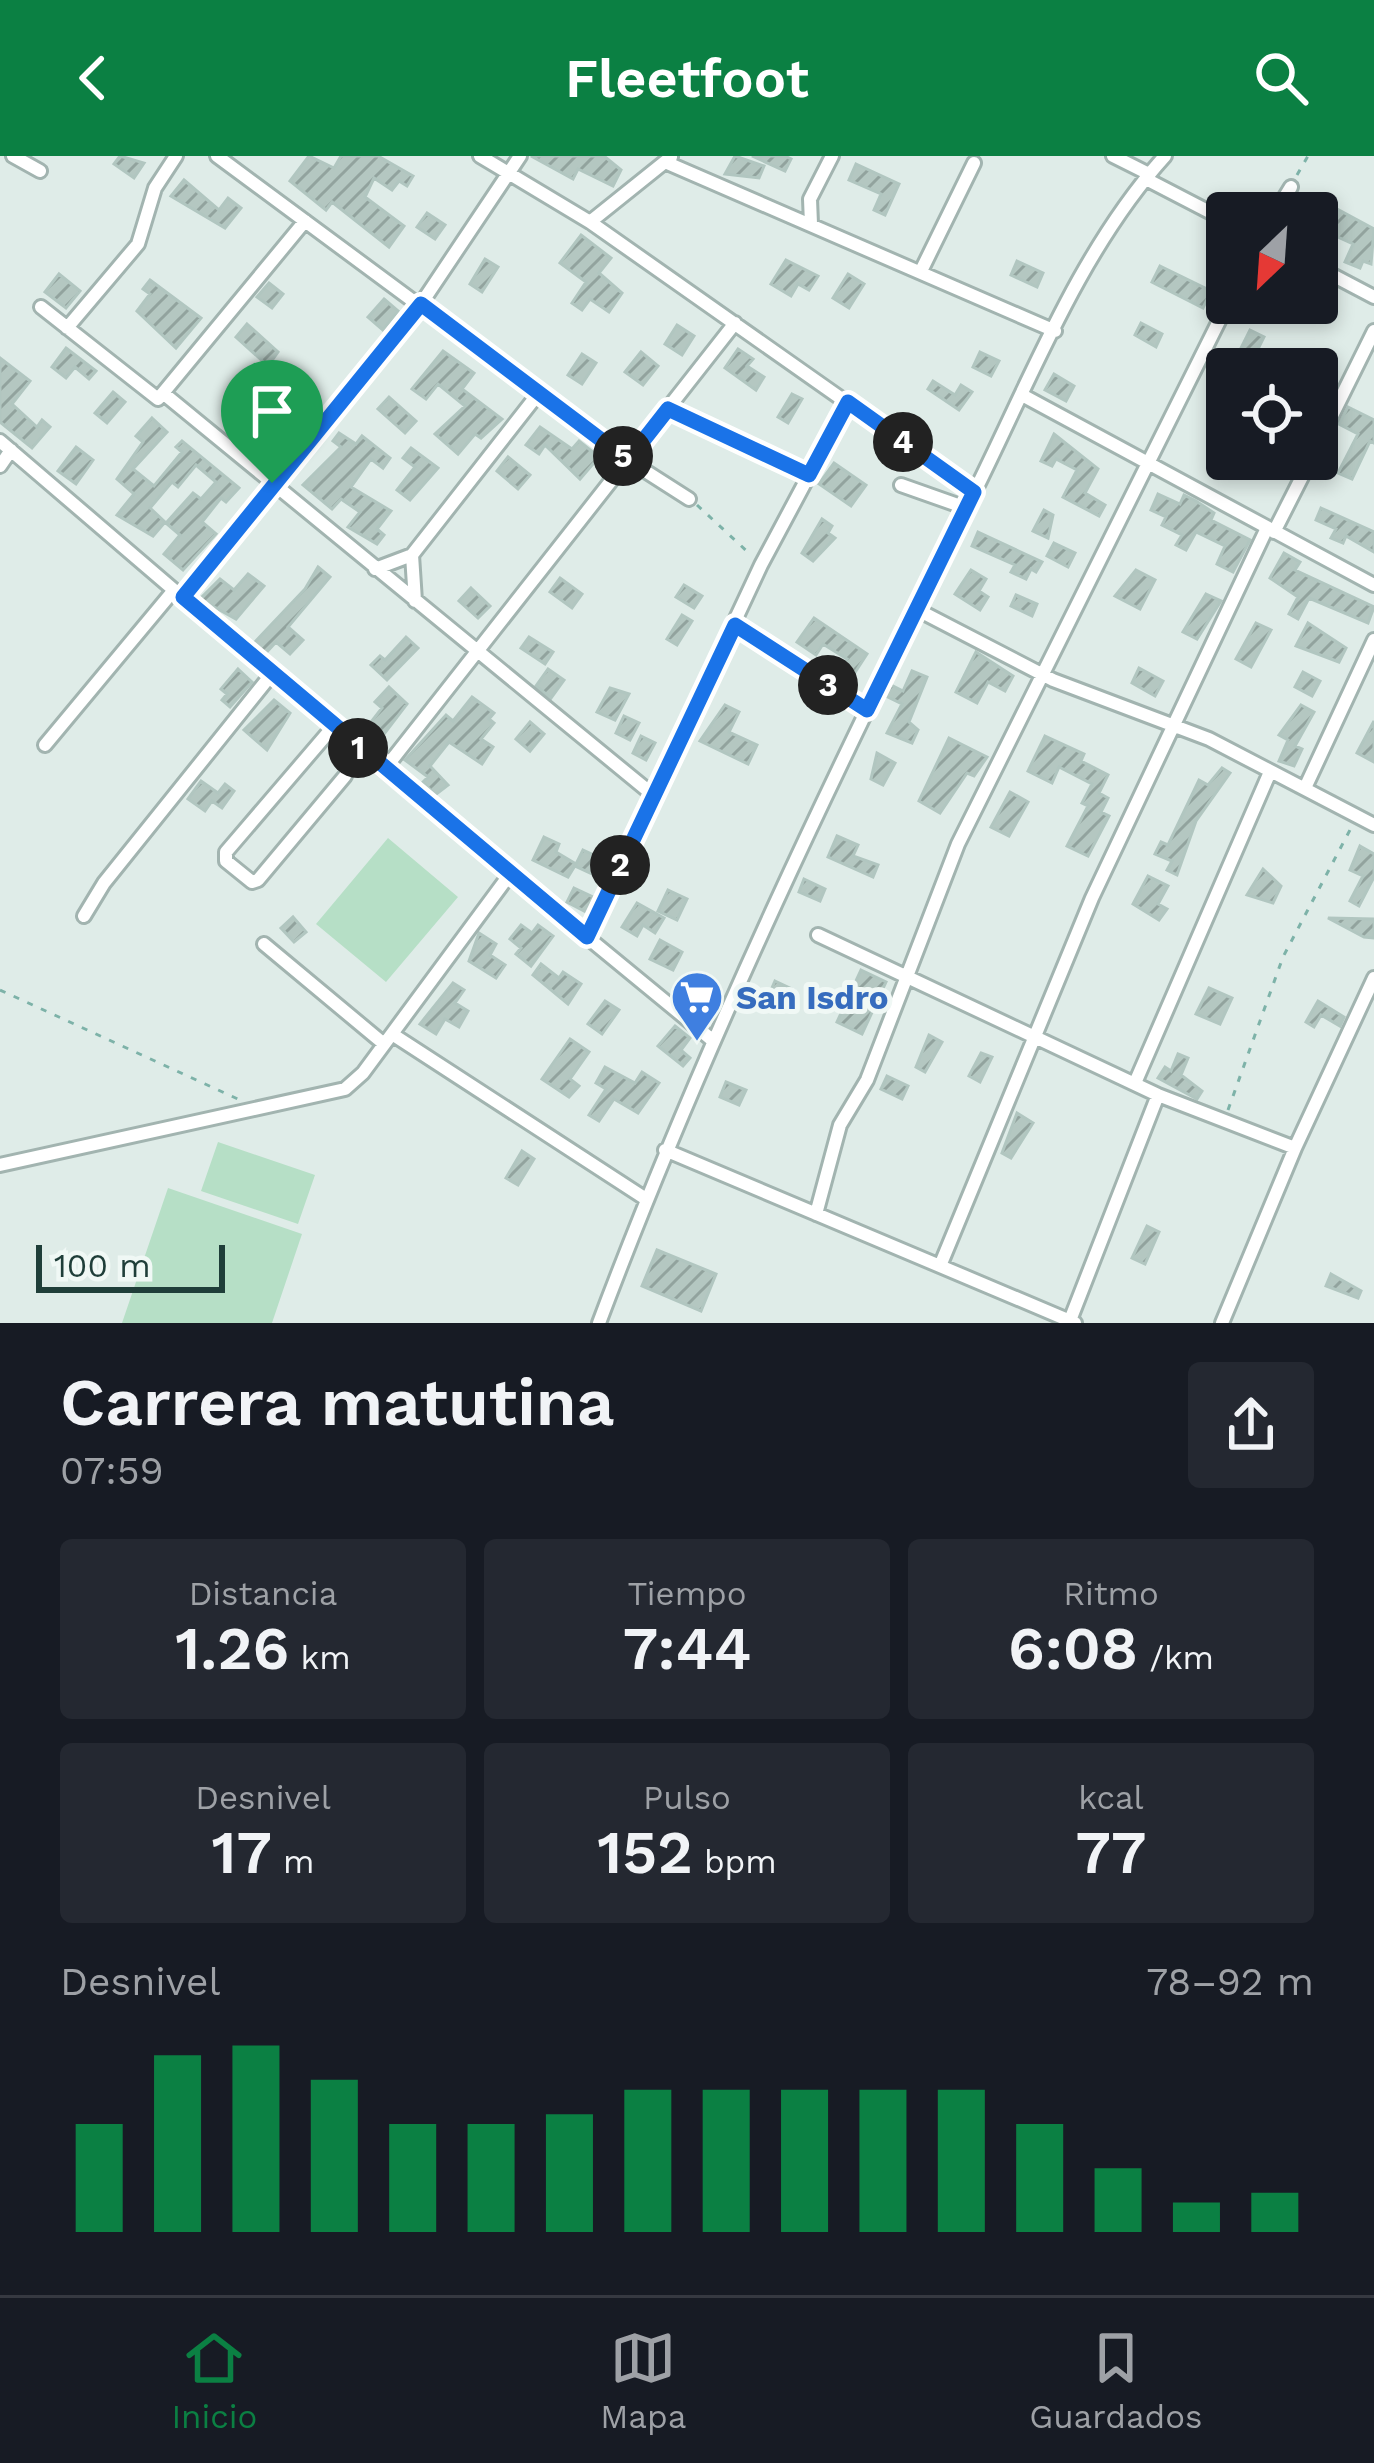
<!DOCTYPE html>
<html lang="es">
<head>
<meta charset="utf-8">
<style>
  :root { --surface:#171b24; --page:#242831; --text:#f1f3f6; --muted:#9ea1a6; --line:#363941; --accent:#0b8043 }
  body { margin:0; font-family:"Work Sans",sans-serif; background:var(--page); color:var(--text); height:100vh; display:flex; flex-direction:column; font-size:45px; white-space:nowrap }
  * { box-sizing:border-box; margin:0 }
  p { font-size:39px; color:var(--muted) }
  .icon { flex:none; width:66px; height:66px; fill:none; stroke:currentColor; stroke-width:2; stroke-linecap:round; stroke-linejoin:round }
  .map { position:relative; height:1167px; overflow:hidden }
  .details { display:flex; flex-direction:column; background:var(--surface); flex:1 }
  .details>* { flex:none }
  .needle { width:78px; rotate:205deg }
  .controls { position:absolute; left:1206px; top:36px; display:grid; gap:24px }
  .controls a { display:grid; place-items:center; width:132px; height:132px; border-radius:12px; background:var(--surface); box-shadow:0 6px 18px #0003; font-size:60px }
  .scale { position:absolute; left:36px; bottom:30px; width:189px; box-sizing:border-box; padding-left:12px; border:6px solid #1f3e39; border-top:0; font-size:33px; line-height:42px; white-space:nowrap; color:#1f3e39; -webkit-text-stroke:9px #f0f8f5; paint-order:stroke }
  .pin { position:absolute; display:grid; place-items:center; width:102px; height:102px; color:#fff; margin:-123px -51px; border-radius:50% 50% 50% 0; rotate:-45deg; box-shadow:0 0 12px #0007 }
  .pin .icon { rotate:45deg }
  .km { position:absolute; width:60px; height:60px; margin:-30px; border-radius:50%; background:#222; color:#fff; font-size:33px; line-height:60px; text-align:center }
  .round { display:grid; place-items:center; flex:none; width:126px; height:126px; border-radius:12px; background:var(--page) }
  .head { display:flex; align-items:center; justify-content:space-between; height:204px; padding:0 60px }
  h1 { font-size:66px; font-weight:600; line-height:90px }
  .figures { display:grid; grid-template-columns:repeat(3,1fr); gap:18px; height:204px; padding:12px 60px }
  .figures div { display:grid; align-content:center; border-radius:12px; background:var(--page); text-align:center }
  .figures b { font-size:60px; font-weight:600 }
  .figures small { font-size:33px; font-weight:400 }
  .figures p { font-size:33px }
  .chart { height:336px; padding:24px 60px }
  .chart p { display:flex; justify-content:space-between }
  .chart svg { width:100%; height:216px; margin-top:12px; stroke:var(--accent); stroke-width:6 }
  header { display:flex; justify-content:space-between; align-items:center; height:156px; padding:0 60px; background:var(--accent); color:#fff; font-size:54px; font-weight:600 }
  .dock { display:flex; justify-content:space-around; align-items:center; height:168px; border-top:3px solid var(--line); background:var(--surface); font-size:33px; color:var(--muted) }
  .dock a { display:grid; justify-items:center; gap:6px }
  .dock .selected { color:var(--accent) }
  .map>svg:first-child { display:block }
</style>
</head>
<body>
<header><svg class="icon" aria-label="back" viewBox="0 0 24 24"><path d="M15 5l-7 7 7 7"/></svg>Fleetfoot<svg class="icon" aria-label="search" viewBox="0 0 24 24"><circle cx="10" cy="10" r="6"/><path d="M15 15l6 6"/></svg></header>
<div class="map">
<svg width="1374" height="1167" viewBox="0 0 1374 1167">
  <defs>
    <pattern id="building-hatch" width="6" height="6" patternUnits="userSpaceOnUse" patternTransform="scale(3)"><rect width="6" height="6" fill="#b4c7c1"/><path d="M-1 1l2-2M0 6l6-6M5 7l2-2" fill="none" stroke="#92a39e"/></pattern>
  </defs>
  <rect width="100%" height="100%" fill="#dfece8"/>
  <path fill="#b6dfc6" d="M388 682 458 741 386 826 316 768Z
    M218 986 315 1019 298 1068 201 1035Z
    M168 1032 302 1078 272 1167H122Z"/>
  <path fill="url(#building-hatch)" stroke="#b1c6c0" stroke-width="3" d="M120 0 144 7 134 22 114 8Z
    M309 0 334 12 341 0H378L413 20 407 30 399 25 392 34 374 22 365 41 404 70 389 91 332 46 326 54 290 25Z
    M531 0H604L621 14 613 30 578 13 573 23Z
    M735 0 764 10 759 22 725 18Z
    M752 0H785L791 3 785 15Z
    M856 8 899 28 885 59 874 54 881 38 849 24Z
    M184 24 219 54 228 42 241 52 225 72 171 40Z
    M1326 47 1374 73 1371 108 1363 105 1360 112 1345 106 1353 88 1327 76 1333 62 1322 56Z
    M427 57 445 69 435 83 417 71Z
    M581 79 611 102 599 117 622 137 609 156 590 143 582 154 572 147 586 126 560 107Z
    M485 103 498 111 482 136 470 128Z
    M786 104 818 120 809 134 798 128 791 140 771 128Z
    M1017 105 1043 117 1037 131 1011 119Z
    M1160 110 1211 135 1203 152 1152 126Z
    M59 118 80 135 66 152 45 136Z
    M848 118 864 128 849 152 833 142Z
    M150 124 201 162 176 192 137 155 150 138 143 133Z
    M269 127 283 138 272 152 257 141Z
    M384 143 398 155 383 174 368 161Z
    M1141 167 1162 178 1156 191 1135 179Z
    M247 168 278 196 268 210 236 181Z
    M677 169 694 180 682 199 665 188Z
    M1250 174 1264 181 1253 203 1239 196Z
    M66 192 96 215 89 223 75 211 66 222 52 211Z
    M738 193 753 203 747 210 764 221 756 234 725 212Z
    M443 195 474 217 462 233 502 263 481 282 475 278 458 298 435 278 465 250 438 228 426 243 412 233Z
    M641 196 658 210 643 229 625 216Z
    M980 196 999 205 991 220 973 211Z
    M582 198 596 207 582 228 568 219Z
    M0 202 30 225 12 248 37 271 42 264 50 271 32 292 0 266Z
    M1054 218 1074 230 1066 245 1045 234Z
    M933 225 955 239 961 229 972 236 959 254 928 233Z
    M301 226 315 247 285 264 259 289 243 266 254 255 262 264Z
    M113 236 125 246 107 267 95 257Z
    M792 238 802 243 788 267 778 261Z
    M389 241 416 265 405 277 378 253Z
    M1348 251 1374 264V287L1370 285 1352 323 1338 317 1358 278 1339 268Z
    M152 262 167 276 133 313 154 330 182 296 176 291 182 285 239 332 226 346 221 342 202 366 216 378 183 414 164 398 180 379 166 367 193 337 201 343 216 326 196 309 178 331 172 326 150 352 165 366 153 380 117 359 134 338 117 323 143 286 136 280Z
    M540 271 572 293 579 285 599 301 580 323 545 289 539 298 526 289Z
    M339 277 356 288 362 280 390 302 383 312 371 303 351 331 391 355 377 373 384 379 377 388 348 371 360 356 341 343 332 353 303 329 341 291 333 285Z
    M1054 278 1098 313 1085 337 1105 349 1099 360 1063 341 1077 314 1056 303 1052 310 1041 305Z
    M76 291 93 304 76 328 58 315Z
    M411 292 438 312 410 344 397 334 415 311 403 302Z
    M508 301 530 319 518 333 497 315Z
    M834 307 866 329 851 350 819 328Z
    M1158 338 1180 348 1184 339 1196 345 1214 357 1211 364 1250 384 1233 416 1217 408 1225 390 1196 376 1186 394 1176 389 1182 379 1162 369 1166 361 1151 354Z
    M1321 352 1374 376V396L1346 380 1343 387 1331 382 1336 373 1316 364Z
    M1044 354 1053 359 1048 382 1033 375Z
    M822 363 832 370 828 377 835 382 813 405 802 397Z
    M978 376 1042 406 1036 416 1031 413 1026 423 1011 416 1015 409 972 390Z
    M1054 387 1075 397 1068 411 1047 400Z
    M1284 397 1300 406 1295 414 1374 451 1368 467 1309 442 1298 463 1289 458 1298 441 1270 422Z
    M318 411 330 421 288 471 303 484 290 498 276 486 265 498 253 488 305 433Z
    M971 414 986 423 979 435 988 441 980 454 955 438Z
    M1136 414 1155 424 1140 453 1115 440Z
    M248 418 264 430 236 463 200 443 220 423 234 434Z
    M560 422 582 438 572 452 550 436Z
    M684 429 702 440 694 452 676 441Z
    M471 432 490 450 478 462 459 445Z
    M1206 438 1221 445 1197 483 1183 476Z
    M1016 439 1037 448 1032 460 1011 450Z
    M682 459 692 465 677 489 667 483Z
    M814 462 867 498 854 518 842 510 847 503 823 488 816 499 797 486Z
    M1256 467 1271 474 1251 511 1236 503Z
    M1308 467 1346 492 1339 506 1296 490Z
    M406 481 418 492 387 524 371 509 380 500 385 504Z
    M529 481 553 496 545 508 521 492Z
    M976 496 1013 520 1005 535 988 526 977 547 956 536Z
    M1139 512 1163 525 1155 540 1132 527Z
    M238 513 252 526 230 551 222 544 227 538 221 533Z
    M548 513 564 524 551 542 536 530Z
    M912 515 927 521 909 566 918 574 912 587 887 577 902 548 886 540 891 529 903 535Z
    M1303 516 1320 525 1312 540 1295 531Z
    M389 531 407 548 375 590 361 579 382 552 375 546Z
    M610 532 629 538 615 564 597 556Z
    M472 541 494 557 489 563 494 567 481 583 493 591 482 608 449 586 430 610 448 629 435 639 423 626 428 621 405 604 446 559 453 565Z
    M274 544 290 557 267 594 244 574Z
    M725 549 739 556 729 576 757 589 748 608 700 585Z
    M1301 549 1314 556 1295 590 1302 593 1294 610 1279 605 1288 584 1279 579Z
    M624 560 639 567 630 584 616 577Z
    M1374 565V606L1357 597Z
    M530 566 544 578 530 595 516 583Z
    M641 580 655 587 646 604 633 597Z
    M1045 580 1084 598 1081 605 1108 619 1099 637 1108 642 1101 656 1109 660 1088 700 1067 690 1088 650 1082 647 1092 628 1059 611 1052 627 1028 615Z
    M949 582 987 601 974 620 967 617 940 657 919 645Z
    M877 597 895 607 883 629 871 623Z
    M1222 612 1230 617 1196 665 1177 719 1167 714 1172 705 1155 698 1161 686 1168 689 1199 624 1208 629Z
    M201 625 218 637 225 628 234 635 222 652 212 645 205 655 188 643Z
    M1010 636 1028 646 1009 680 991 671Z
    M837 680 858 689 853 700 878 709 873 721 828 701Z
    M544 681 559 688 556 696 576 708 568 721 533 704Z
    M1360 690 1374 698V721L1359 750 1350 745 1363 720 1350 714Z
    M583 694 609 706 601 722 575 710Z
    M1263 713 1281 730 1273 747 1247 739Z
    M1148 720 1168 730 1158 748 1167 753 1159 764 1133 748Z
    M804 723 825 733 820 745 799 736Z
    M574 732 593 741 586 756 567 746Z
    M668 734 687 743 677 764 658 755Z
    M637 747 664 762 655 777 643 769 637 780 622 771Z
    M293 761 306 776 294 786 281 772Z
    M1328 762 1374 763V782L1364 781Z
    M521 769 532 777 538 769 553 780 531 810 516 798 521 792 510 783Z
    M479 777 496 788 490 799 505 809 496 822 469 805Z
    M660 784 682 796 673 814 650 803Z
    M541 808 559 822 563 816 581 828 568 848 533 819Z
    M861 814 886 826 862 878 837 866Z
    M775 825 794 834 788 849 768 841Z
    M453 827 464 834 455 847 468 855 459 871 445 863 436 878 420 868Z
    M1209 832 1232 842 1220 868 1196 858Z
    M605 845 619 854 602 878 588 868Z
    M1318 845 1344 861 1340 870 1321 859 1314 871 1306 866Z
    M675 870 690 882 681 894 690 902 683 910 658 890Z
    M929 879 942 886 925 916 916 911Z
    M570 883 589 896 570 923 579 930 569 941 542 923Z
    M981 897 992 901 980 926 969 920Z
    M1178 898 1188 902 1181 919 1202 935 1197 943 1158 922 1165 911 1171 915Z
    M605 911 635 927 642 916 659 927 638 957 614 943 599 965 589 959 606 933 596 927Z
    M887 920 908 930 902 943 881 933Z
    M726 926 746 934 739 949 720 941Z
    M1017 957 1033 967 1011 1002 1002 997Z
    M522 995 534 1003 518 1029 506 1022Z
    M1147 1070 1159 1076 1145 1108 1132 1102Z
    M657 1094 716 1118 701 1155 642 1130Z
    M1331 1118 1361 1135 1358 1142 1326 1130Z"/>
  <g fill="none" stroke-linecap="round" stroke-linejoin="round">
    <g stroke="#a2b4b0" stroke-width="18">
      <path id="minor" d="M13 0 40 15
        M217 0 628 304 689 343
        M480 0 590 66 974 336
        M1113 0 1149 18
        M665 6 1055 175
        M1146 23 1227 65
        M1275 57 1291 31
        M590 66 671 1
        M811 68 810 43 832 0
        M1317 111 1374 141
        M922 113 974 7
        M41 151 158 243 305 65
        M67 172 138 88 155 32 176 0
        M163 237 652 638
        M1022 239 1374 429
        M668 253 809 319
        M0 285 384 614 711 883
        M1317 290 1374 175
        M0 310 11 294
        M901 329 966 352
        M1274 376 1311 303
        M412 399 415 445
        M375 413 412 399 538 238
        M183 441 421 148 520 0
        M916 453 1053 524 1209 583 1374 669
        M735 469 867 554
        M333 571 226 696V705L252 726 258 724 345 620
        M45 589 174 434
        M384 614 735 167
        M1305 632 1374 484
        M84 760 104 727 271 519
        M818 779 1158 939 1295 992
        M587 781 761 409 848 246
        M264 788 384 888
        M392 878 646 1043
        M1135 927 1270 616
        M665 994 1075 1167
        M0 1009 345 933 363 917 510 718
        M816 1058 840 969 867 924 958 688 1228 147
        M940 1110 1092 742 1267 372
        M599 1167C706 883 837 611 973 339 1030 225 1079 95 1165 0
        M1069 1167 1158 939
        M1222 1167 1295 992 1374 822"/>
    </g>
    <path stroke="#7db2a8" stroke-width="3" stroke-dasharray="6 9" stroke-linecap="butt" d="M1297 19 1308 0
      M697 349 751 399
      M0 834 240 944
      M1228 954 1283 801 1351 672"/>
    <use href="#minor" stroke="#fff" stroke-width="12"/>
  </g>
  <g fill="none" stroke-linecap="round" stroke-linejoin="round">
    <g stroke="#fff" stroke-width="24">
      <path id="route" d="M421 148 628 304 668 253 809 319 848 246 974 336 867 554 735 469 587 781 183 441Z"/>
    </g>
    <use href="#route" stroke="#1a73e8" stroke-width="15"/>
  </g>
  <defs>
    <g id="supermarket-pin" transform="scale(2.7)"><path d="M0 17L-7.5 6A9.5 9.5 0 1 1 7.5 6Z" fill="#3f7fe0" stroke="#f0f8f5"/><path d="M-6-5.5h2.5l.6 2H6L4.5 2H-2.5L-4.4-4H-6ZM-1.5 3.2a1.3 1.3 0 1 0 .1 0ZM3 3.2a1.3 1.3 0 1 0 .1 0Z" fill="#fff"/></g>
  </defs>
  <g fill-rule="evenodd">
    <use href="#supermarket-pin" x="697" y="841"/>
  </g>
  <g text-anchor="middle" stroke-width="10" stroke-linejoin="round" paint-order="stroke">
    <g font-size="33" font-weight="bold" fill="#366cbe" stroke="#f0f8f5" text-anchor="start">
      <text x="736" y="853">San Isdro</text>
    </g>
  </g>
</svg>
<div class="controls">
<a><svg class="needle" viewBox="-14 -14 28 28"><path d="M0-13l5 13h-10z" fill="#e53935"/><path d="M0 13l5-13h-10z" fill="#9ea1a6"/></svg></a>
<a><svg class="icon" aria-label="locate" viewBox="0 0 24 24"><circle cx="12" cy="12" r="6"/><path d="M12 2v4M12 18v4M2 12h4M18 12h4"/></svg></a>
</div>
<div class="scale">100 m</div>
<div class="pin" style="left:272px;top:327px;background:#1e9e55"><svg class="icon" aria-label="arrive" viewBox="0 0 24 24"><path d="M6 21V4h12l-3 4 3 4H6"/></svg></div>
<b class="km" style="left:358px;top:592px">1</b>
<b class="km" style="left:620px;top:709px">2</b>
<b class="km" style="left:828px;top:529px">3</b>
<b class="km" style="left:903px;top:286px">4</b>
<b class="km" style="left:623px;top:300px">5</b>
</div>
<section class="details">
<div class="head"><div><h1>Carrera matutina</h1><p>07:59</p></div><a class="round"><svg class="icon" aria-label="share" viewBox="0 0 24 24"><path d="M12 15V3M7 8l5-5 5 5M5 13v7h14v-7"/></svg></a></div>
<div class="figures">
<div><p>Distancia</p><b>1.26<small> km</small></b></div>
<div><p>Tiempo</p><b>7:44</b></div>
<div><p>Ritmo</p><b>6:08<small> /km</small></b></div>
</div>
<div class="figures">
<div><p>Desnivel</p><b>17<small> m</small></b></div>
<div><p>Pulso</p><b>152<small> bpm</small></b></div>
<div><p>kcal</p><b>77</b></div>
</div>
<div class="chart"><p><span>Desnivel</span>78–92 m</p>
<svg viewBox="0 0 160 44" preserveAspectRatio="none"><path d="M5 44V22M15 44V8M25 44V6M35 44V13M45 44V22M55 44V22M65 44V20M75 44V15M85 44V15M95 44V15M105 44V15M115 44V15M125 44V22M135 44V31M145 44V38M155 44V36"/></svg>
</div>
</section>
<nav class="dock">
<a class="selected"><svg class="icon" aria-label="home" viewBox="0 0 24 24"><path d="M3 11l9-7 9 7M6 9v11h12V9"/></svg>Inicio</a>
<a><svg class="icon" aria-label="map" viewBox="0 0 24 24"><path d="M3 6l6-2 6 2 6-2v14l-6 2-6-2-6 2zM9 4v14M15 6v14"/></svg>Mapa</a>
<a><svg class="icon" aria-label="saved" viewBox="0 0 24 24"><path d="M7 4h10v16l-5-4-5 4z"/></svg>Guardados</a>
</nav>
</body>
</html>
